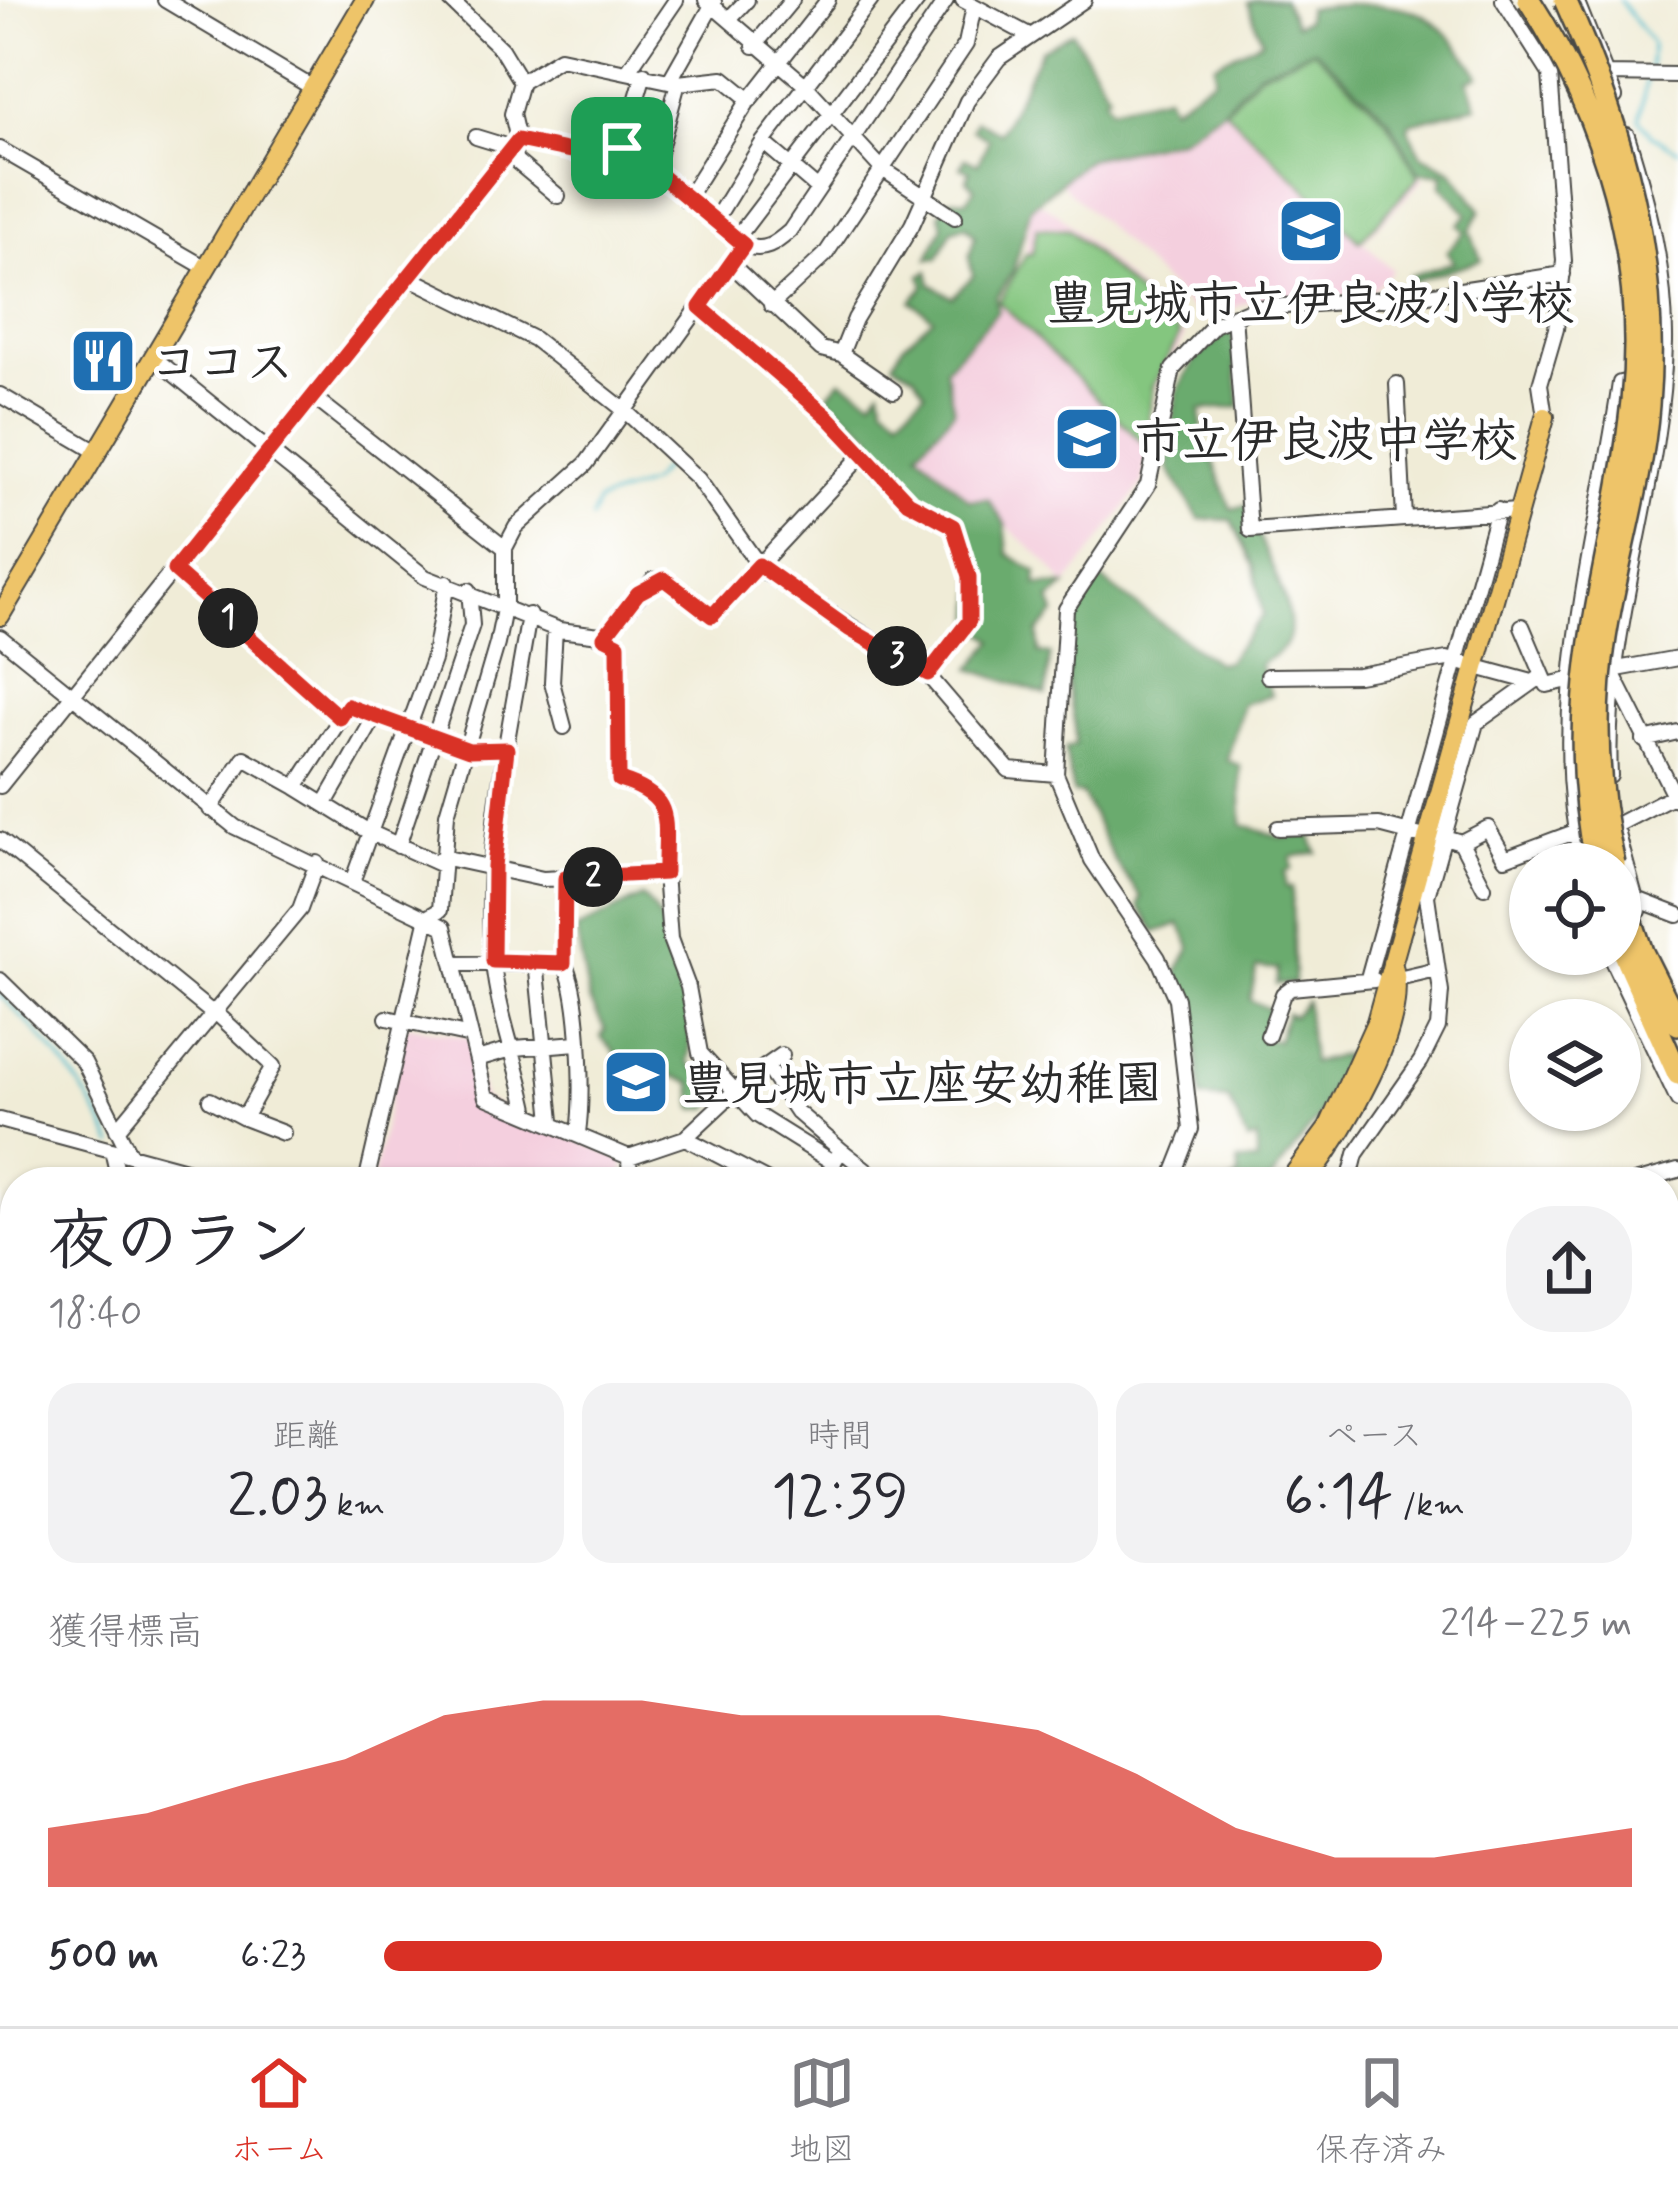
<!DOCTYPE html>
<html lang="ja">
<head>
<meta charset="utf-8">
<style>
  :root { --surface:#fff; --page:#f2f2f3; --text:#2b2b33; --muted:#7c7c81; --line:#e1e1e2; --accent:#d93025 }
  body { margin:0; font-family:Mynerve,"Klee One",sans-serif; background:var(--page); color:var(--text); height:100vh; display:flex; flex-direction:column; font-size:45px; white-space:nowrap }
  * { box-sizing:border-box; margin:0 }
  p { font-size:39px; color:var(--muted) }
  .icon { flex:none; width:66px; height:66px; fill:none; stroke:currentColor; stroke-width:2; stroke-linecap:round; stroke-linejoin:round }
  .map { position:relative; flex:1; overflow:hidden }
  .drawer { position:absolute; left:0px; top:1167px; width:1680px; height:861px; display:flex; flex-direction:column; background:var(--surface); border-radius:48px 48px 0 0; box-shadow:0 3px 9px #0004 }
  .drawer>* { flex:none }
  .controls { position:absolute; left:1509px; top:843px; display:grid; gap:24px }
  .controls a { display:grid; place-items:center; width:132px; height:132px; border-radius:50%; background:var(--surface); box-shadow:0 3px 9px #0004; font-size:60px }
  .pin { position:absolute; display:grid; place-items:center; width:102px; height:102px; color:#fff; margin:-51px; border-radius:24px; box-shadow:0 6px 18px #0006 }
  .km { position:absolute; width:60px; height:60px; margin:-30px; border-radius:50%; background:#222; color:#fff; font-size:33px; line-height:60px; text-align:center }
  .round { display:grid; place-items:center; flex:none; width:126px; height:126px; border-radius:48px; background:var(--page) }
  .summary { display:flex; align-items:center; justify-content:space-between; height:204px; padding:0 48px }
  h1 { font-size:66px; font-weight:600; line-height:90px }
  .metrics { display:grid; grid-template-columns:repeat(3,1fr); gap:18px; height:204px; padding:12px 48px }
  .metrics div { display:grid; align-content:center; border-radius:30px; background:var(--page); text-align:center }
  .metrics b { font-size:60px; font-weight:600 }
  .metrics small { font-size:33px; font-weight:400 }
  .metrics p { font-size:33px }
  .chart { height:336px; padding:24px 48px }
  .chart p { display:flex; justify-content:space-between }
  .chart svg { width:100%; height:216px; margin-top:12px; fill:var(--accent); opacity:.7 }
  ul { padding:0 48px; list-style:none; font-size:39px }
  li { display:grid; grid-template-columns:192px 144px 1fr; align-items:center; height:90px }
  li i { height:30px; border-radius:15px; background:var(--accent) }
  .tabs { display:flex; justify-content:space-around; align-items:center; height:168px; border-top:3px solid var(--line); background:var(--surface); font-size:33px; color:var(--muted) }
  .tabs a { display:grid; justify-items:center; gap:6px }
  .tabs .current { color:var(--accent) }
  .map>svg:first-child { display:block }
</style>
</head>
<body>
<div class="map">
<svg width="1678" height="2026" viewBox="0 0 1678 2026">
  <rect width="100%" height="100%" fill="#fff"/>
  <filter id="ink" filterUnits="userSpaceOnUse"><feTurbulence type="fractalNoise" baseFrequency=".00833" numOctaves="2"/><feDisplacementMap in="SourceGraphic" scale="24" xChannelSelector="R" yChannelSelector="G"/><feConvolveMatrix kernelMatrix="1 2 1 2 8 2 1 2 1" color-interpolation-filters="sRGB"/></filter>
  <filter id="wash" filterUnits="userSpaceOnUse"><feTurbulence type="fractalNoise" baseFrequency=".004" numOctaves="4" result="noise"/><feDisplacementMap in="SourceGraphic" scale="48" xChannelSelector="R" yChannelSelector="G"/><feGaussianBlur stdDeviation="2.7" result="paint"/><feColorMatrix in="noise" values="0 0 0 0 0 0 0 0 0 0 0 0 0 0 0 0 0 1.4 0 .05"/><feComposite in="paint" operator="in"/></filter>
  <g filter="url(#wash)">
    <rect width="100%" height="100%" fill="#f0ecd7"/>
    <path fill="#f4cfde" d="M1314 49 1388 118 1423 180 1363 242 1393 270 1367 295 1253 300 1204 321 1061 183 1088 159 1179 139 1223 109 1258 72Z
      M1040 203 1058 213 1185 335 1156 388 1143 483 1066 586 1046 561 994 515 969 501 918 451 954 411 945 368 997 311 1026 254 1031 207Z
      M406 1025 469 1038 484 1099 624 1161 623 1182H372Z"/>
    <path fill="#84c67f" stroke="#587855" stroke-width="3" d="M1313 50 1386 119 1419 177 1360 241 1225 110 1259 74Z
      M1037 228 1069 230 1180 334 1153 386 1146 446 999 302 1026 254H1032Z"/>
    <path fill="#6bab6e" stroke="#4b6b4c" stroke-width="3" d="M1255 0H1283L1295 25 1306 20 1307 8C1405 0 1430 0 1479 76L1468 81 1477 106 1410 123 1408 128 1422 155 1452 171 1481 210 1470 230 1481 260 1410 282 1409 276 1454 262 1447 251 1465 232 1458 225 1468 214 1442 186 1443 174 1419 173 1388 118 1314 49 1258 72 1223 109 1179 139 1088 159 1031 207 1013 271 996 297 998 311 945 368 954 411 918 451 969 500 988 499 1005 524 1008 554 1037 572 1036 585 1066 586 1050 600 1055 614 1038 632 1039 653 1050 654 1046 695 971 669 994 641 974 623 975 578 961 527 912 499 865 447 873 435 826 397 841 380 872 399 881 389 884 404 900 416 925 392 914 374 893 363 903 345 933 318 911 301 924 286 921 275 928 271 931 284 952 297 973 276 969 258 975 236 966 226 952 230 938 258 928 259 943 226 940 214 951 199 967 200 975 188 967 180 970 171 961 167 965 158 978 164 989 139 972 129 976 120 1000 133 1041 50 1072 32 1109 94 1104 97 1110 108 1166 95 1172 107 1215 77 1214 64 1262 40 1248 3Z
      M1232 328 1240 407 1200 410 1204 449 1210 451 1231 509 1247 505C1256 539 1298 606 1288 639 1284 651 1270 658 1260 664L1271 695 1243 704 1227 760 1240 766 1242 825 1282 838 1310 835 1317 852 1291 857 1292 869 1285 872 1286 887 1292 888 1294 983 1276 984 1278 969 1257 967 1250 1000 1269 1009 1264 1039 1277 1041 1286 1013 1293 1016 1306 1002 1312 1063 1346 1054 1319 1117 1269 1182H1232L1239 1175 1238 1162H1257V1138L1248 1141 1229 1100 1201 1098 1194 1015 1177 972 1191 947 1180 924 1156 932 1139 906 1141 897 1114 860 1082 794 1073 793 1065 749 1075 745C1077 722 1071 711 1069 695 1064 661 1075 605 1098 577L1216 663 1227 661 1263 615 1254 567 1232 520 1199 519 1168 468 1174 411 1178 389 1195 360Z
      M642 897C671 917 698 1026 688 1061L720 1097 709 1108 694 1109 692 1083 617 1055 601 1037 605 1029 589 999 576 930Z
      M0 1801 15 1814V1874L0 1865Z"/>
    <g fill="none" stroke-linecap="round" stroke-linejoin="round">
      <path stroke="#4fbbca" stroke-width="3" d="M1619 0 1652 44 1649 68
        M1647 78 1639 119 1652 136 1678 150
        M591 519 597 502 649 484 671 460
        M0 995C48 1041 86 1085 114 1145"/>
    </g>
  </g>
  <g filter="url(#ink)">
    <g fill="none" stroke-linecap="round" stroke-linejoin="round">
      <g stroke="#494845" stroke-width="18">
        <path id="minor" d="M165 0 313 88
          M450 0 501 49 521 82 512 114 518 140
          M706 0 804 84 881 168 955 217
          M963 0 1027 34
          M1503 0 1550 74 1564 261 1556 329 1540 384 1545 417
          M1576 0 1615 97
          M729 19 747 0
          M754 46 792 0
          M629 69 676 0
          M1603 74 1678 75
          M670 80 714 2
          M521 82 560 58 678 83
          M476 137 512 148 516 161 558 196
          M763 142 817 188
          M0 149 206 268
          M622 149 644 74
          M654 171 678 83 723 78 750 100
          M686 200 747 103 828 0
          M714 222 763 142 871 0
          M736 239 918 0
          M744 245C764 253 775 244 790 231L946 0
          M733 266 821 349 841 354 855 319 912 225 967 101 999 58 1084 0
          M408 277 534 339 623 409 698 479 763 571 927 674 1009 770 1056 774
          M771 305 825 255 966 44 974 6
          M700 307 829 418 907 502 953 527 969 577V621L927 674
          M1234 315 1250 530 1517 511
          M841 354 894 391
          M153 357 425 577 559 630 600 635 618 644 619 780C677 797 664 820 665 873L543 879 442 857
          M1397 384 1404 518
          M0 395 97 452
          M312 396 505 548
          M174 570 341 718
          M1522 626 1547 685 1573 679
          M555 628 552 682 564 727
          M603 636 653 580 665 579 712 616 864 453
          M0 637 235 827 444 927 486 1097 629 1157 685 1138 749 1078 782 1055
          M1606 671 1678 658
          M1613 674 1676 799
          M1268 676 1358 675 1447 659 1532 682
          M1644 740 1678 732
          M1610 776C1603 628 1662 489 1665 342 1666 271 1648 202 1627 135
          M0 786 518 140
          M296 787 369 832 442 865
          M326 802 376 715
          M210 809 244 758 296 787 348 707 469 750 507 749
          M1278 828 1379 825 1421 836
          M1609 829 1678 793
          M1618 834 1639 911
          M1444 837 1461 842 1488 828 1505 858 1580 830
          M0 840 211 1012
          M1461 842 1484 887
          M398 846 472 625 469 590
          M1582 864C1545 701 1597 545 1620 383L1639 379
          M665 873 670 939 688 987 700 1053 757 1115 834 1163
          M352 882 433 660 447 583
          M1634 898 1678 915
          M1609 954 1678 1100
          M536 961 552 1121
          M564 963C581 993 583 1097 578 1133
          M453 964 564 963 565 878
          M1368 978 1498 510
          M1398 979 1437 970
          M0 980 84 1062 130 1155
          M213 1010 273 1066 244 1118 283 1133
          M387 1018 471 1036
          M1268 1036 1283 994 1291 988 1374 980
          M477 1059 515 1048 577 1043
          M766 1066 797 1112 841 1150
          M210 1100 244 1118
          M528 1114C518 1063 498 1014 493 962 480 848 511 727 529 615
          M0 1120 230 1182
          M117 1130 300 909 317 863
          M685 1138 770 1182
          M112 1150 117 1172 127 1182
          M629 1157 630 1182
          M366 1182 428 917 440 910 447 814 497 644 505 604V548L516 527 586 464 744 245 641 159 617 146 576 153 518 140
          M822 1182 841 1150 882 1182
          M1170 1182 1191 1129 1176 999 1158 958 1092 860 1056 774 1066 609 1148 485 1173 369 1214 325 1255 308 1415 297 1563 274
          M1349 1182 1356 1154 1421 1061 1438 1027 1441 992 1427 896 1476 723 1542 676
          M1635 1182 1678 1170
          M0 1464 15 1478
          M1665 1473H1678
          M1665 1544 1673 1546 1669 1579 1678 1615
          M1665 1681 1678 1678
          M1672 1761 1678 1781
          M0 1785 15 1805
          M1665 1814 1678 1807
          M1665 1885 1678 1888
          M0 1886 15 1895
          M0 1935 15 1912
          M0 1978 15 1988
          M51 2013 75 2026
          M128 2013H146
          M154 2013 162 2026
          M181 2013 208 2022 268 2013
          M644 2013 647 2026
          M1545 2013 1560 2026
          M0 2018 16 2026
          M93 2026 101 2013
          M888 2026 893 2013
          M1668 2026 1678 2021"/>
      </g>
      <g stroke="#494845" stroke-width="22">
        <path id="major" d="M0 616 365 0
          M1288 1182 1328 1128 1376 1022 1545 417
          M1306 1182C1342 1134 1413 1023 1392 963"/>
      </g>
      <g stroke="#494845" stroke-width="26">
        <path id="highway" d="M1620 887 1642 952 1678 1024
          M1620 945 1678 1074"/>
      </g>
      <use href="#minor" stroke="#fff" stroke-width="14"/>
      <use href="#major" stroke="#eec469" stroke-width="18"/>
      <use href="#highway" stroke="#eec469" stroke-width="21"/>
      <g stroke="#494845" stroke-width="26" stroke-linecap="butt">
        <path id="highway-bridge" d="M1529 0C1605 118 1647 260 1632 401 1614 573 1558 682 1596 864
          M1565 0C1624 129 1660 262 1648 405 1642 484 1617 560 1605 638 1593 713 1597 790 1614 864"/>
      </g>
      <use href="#highway-bridge" stroke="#eec469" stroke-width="21"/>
    </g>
  </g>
  <g fill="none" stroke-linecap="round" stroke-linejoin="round" filter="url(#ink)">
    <g stroke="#fff" stroke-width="24">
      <path id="route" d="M518 140 576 152 617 146 641 159 744 245 700 307 829 418 908 502 953 526 969 577V621L928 674 849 629 759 565 712 616 664 579 638 593 604 637 618 644 619 780C677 797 664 820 665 873L565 878 564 963 493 961 494 866 507 749 469 750 348 706 340 718 174 570Z"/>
    </g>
    <use href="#route" stroke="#d93025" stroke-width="15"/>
  </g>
  <defs>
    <g id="school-square" transform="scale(3.45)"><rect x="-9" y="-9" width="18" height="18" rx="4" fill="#1f6fb2" stroke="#fff"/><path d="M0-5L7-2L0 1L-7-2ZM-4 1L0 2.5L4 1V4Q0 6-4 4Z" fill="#fff"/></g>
    <g id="restaurant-square" transform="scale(3.45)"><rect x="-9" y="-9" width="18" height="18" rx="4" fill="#1f6fb2" stroke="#fff"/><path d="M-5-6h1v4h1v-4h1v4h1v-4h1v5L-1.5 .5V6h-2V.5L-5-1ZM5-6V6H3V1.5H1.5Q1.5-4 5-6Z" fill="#fff"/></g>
  </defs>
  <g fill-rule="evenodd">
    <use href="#school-square" x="1311" y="231"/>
    <use href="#restaurant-square" x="103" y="361"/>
    <use href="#school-square" x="1087" y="439"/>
    <use href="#school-square" x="636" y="1082"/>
  </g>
  <g text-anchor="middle" stroke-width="10" stroke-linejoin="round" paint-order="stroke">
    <g font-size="48" font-weight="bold" fill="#2b2b2b" stroke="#fff" text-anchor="start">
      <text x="1311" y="319" text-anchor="middle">豊見城市立伊良波小学校</text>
      <text x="150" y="378">ココス</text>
      <text x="1134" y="456">市立伊良波中学校</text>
      <text x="682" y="1099">豊見城市立座安幼稚園</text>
    </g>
  </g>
</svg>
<div class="controls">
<a><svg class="icon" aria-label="locate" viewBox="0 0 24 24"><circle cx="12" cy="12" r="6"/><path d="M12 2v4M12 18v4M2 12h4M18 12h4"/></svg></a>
<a><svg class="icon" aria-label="layers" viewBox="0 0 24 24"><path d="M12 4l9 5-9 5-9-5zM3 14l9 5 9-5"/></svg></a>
</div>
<div class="pin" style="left:622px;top:148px;background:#1e9e55"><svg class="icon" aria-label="arrive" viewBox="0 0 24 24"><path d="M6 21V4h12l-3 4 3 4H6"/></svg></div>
<b class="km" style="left:228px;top:618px">1</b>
<b class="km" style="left:593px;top:877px">2</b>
<b class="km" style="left:897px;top:656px">3</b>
<section class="drawer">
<div class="summary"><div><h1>夜のラン</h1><p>18:40</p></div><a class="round"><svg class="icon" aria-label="share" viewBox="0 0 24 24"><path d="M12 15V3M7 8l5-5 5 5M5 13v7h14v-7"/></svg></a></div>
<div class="metrics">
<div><p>距離</p><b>2.03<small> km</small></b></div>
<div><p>時間</p><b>12:39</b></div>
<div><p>ペース</p><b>6:14<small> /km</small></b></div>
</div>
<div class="chart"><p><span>獲得標高</span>214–225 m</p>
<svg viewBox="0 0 160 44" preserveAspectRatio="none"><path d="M0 44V32L10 29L20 23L30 18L40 9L50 6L60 6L70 9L80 9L90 9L100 12L110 21L120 32L130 38L140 38L150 35L160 32V44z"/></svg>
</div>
<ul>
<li><b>500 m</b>6:23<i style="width:80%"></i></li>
</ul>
</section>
</div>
<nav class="tabs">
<a class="current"><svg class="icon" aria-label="home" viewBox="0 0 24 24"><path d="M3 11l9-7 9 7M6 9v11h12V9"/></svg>ホーム</a>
<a><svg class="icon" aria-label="map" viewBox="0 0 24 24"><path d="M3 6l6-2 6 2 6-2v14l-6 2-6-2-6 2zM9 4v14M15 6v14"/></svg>地図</a>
<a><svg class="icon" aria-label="saved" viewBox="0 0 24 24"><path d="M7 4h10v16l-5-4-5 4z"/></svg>保存済み</a>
</nav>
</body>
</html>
